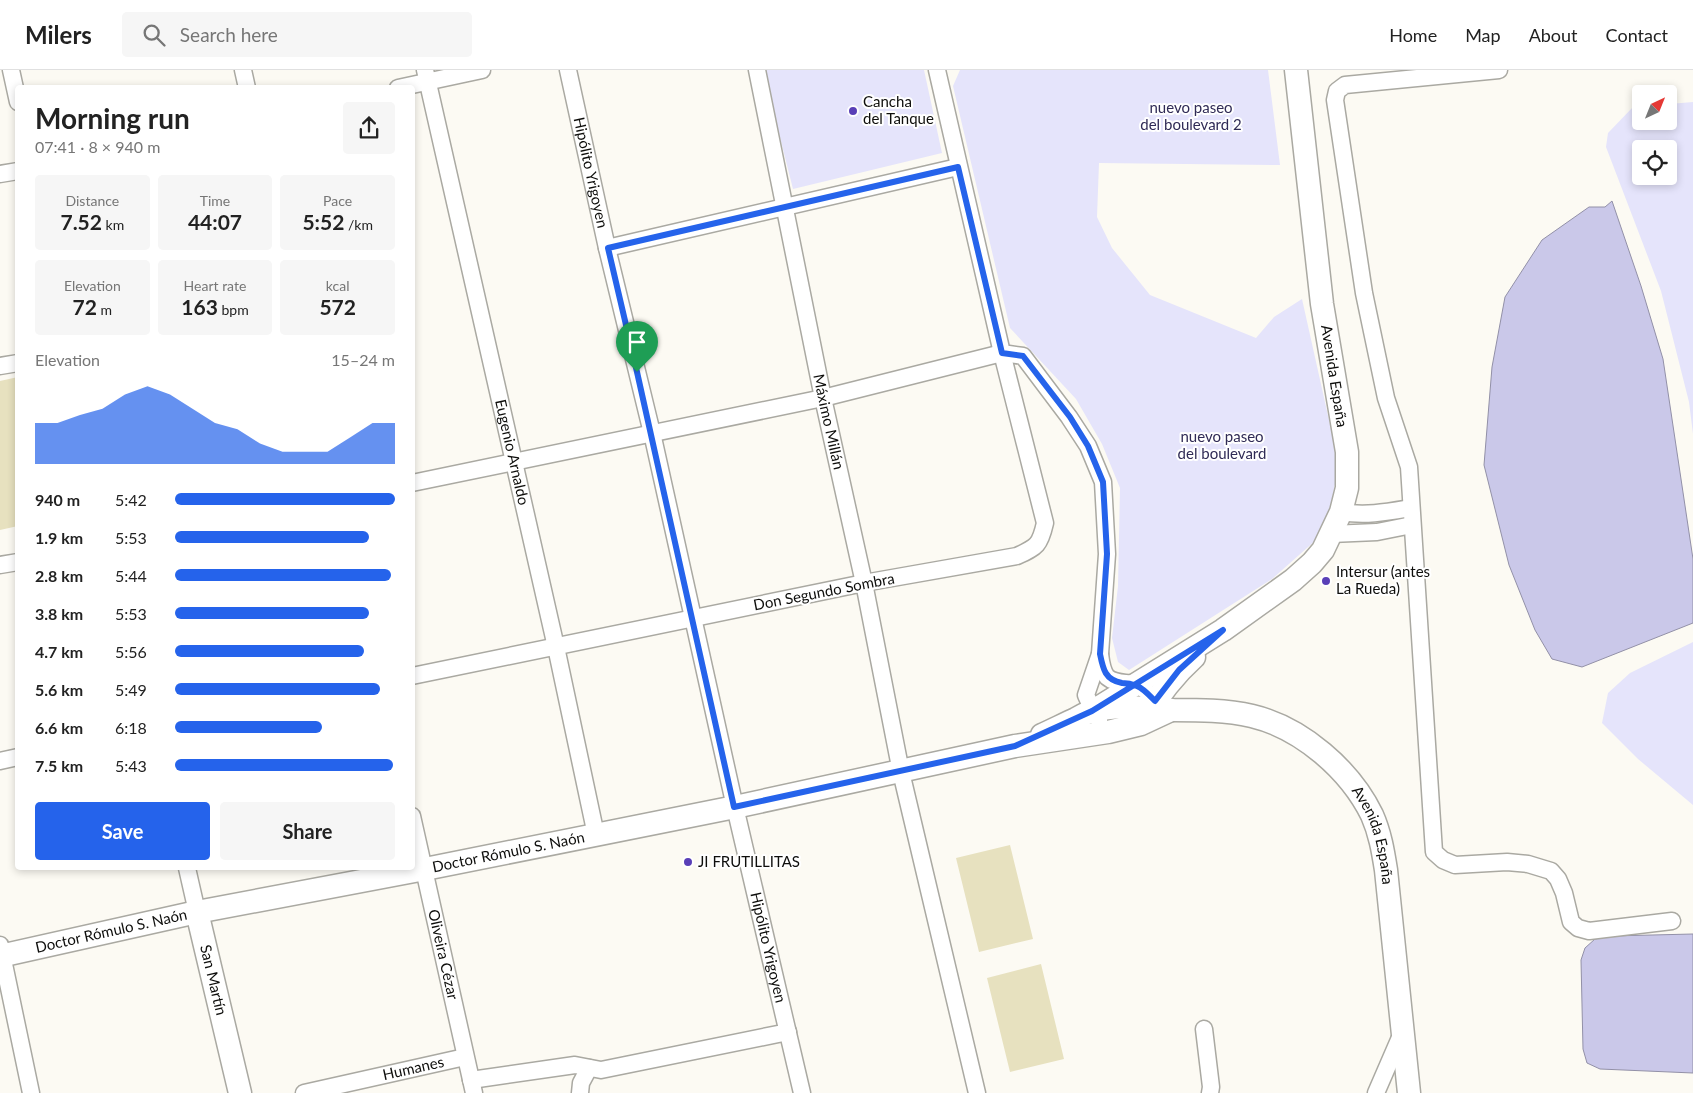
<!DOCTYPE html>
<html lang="en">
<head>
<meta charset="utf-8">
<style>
  :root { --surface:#fff; --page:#f6f6f6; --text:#222; --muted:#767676; --line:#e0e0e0; --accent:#2563eb }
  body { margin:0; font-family:Lato,sans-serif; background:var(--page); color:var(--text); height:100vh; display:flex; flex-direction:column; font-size:19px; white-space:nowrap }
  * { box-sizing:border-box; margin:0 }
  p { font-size:16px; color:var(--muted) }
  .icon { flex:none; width:28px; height:28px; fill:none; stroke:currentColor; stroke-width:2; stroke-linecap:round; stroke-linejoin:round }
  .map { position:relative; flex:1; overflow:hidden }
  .drawer { position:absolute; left:15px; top:15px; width:400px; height:785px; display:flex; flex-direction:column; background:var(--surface); border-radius:5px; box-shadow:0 2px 8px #0003 }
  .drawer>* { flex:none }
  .needle { width:32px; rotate:43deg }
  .controls { position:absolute; left:1632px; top:15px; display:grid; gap:10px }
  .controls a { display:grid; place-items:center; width:45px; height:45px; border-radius:5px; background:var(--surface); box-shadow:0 2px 8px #0003; font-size:25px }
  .pin { position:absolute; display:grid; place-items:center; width:42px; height:42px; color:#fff; margin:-51px -21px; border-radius:50% 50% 50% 0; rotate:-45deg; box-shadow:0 0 5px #0007 }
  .pin .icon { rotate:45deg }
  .round { display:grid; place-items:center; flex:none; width:52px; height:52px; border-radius:5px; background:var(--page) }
  .head { display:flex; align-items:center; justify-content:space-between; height:85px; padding:0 20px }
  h1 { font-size:28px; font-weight:700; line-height:38px }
  .figures { display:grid; grid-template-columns:repeat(3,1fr); gap:8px; height:85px; padding:5px 20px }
  .figures div { display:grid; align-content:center; border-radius:5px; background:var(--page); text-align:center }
  .figures b { font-size:21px; font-weight:700 }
  .figures small { font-size:14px; font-weight:400 }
  .figures p { font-size:14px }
  .chart { height:140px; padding:10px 20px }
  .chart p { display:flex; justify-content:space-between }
  .chart svg { width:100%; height:90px; margin-top:5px; fill:var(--accent); opacity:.7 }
  .primary-button { display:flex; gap:10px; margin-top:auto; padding:10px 20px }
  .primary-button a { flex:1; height:58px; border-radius:5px; background:var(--accent); color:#fff; font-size:20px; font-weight:700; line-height:58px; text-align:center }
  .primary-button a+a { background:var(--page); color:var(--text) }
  ul { padding:0 20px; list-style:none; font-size:16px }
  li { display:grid; grid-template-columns:80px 60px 1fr; align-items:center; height:38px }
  li i { height:12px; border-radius:6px; background:var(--accent) }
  header { display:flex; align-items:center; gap:30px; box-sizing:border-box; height:70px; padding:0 25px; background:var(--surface); border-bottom:1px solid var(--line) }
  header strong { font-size:24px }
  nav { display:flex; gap:28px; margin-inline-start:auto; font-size:18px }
  .search { width:350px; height:45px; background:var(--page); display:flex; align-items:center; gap:12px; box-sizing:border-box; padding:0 18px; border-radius:5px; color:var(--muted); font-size:19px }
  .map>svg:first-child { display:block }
</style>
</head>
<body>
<header>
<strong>Milers</strong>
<div class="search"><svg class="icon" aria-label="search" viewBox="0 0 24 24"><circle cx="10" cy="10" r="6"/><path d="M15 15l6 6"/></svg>Search here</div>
<nav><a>Home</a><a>Map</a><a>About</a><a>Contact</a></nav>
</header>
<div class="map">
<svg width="1693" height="1023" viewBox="0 0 1693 1023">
  <rect width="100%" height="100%" fill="#fcfaf3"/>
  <path fill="#e5e4fb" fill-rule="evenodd" d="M763 0H924L942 83 793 119Z
    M960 0H1268L1280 95 1099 93 1097 147 1112 178 1150 225 1256 268 1274 247 1302 229 1339 395 1325 462 1272 509 1129 600 1118 592 1112 568 1118 516 1120 418 1102 374 1076 329 1010 258 953 16Z
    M1693 32V364L1689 332 1661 221 1606 77 1608 63 1633 37 1641 36V51H1669V34ZM1641 79H1669V106H1641Z
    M1693 572V735L1638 689 1602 653 1608 623 1630 603Z"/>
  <path fill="#cac8e9" stroke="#9290a7" d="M1612 131 1641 216 1663 289 1693 489V553L1582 597 1552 589 1535 560 1509 495 1484 395 1492 297 1505 227 1542 170 1589 137H1605Z
    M1693 864V1003L1600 999 1587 993 1583 979 1581 890 1585 878 1595 869 1611 866Z"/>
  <path fill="#e7e1bf" d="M18 307V456L0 460V311Z
    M1010 775 1033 869 979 882 956 788Z
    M1041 894 1064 989 1010 1002 987 908Z"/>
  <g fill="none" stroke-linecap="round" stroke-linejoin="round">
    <g stroke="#aaa9a2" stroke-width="19">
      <g id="street">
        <path d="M11 0 18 32"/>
        <path d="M243 0 247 18"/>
        <path id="s1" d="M425 0 556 577 596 765"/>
        <path id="s2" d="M568 0 607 178 652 363 735 737 802 1023"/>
        <path id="s3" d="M757 0 823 328 864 513 901 702 977 1023"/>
        <path d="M937 0 1002 283 1023 286 1069 347 1088 376 1103 412 1107 484 1100 584 1086 625 1093 641 1099 650"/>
        <path d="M1499 0 1345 15 1337 21 1335 30 1364 223 1386 328 1409 397 1434 782 1443 790 1455 795 1507 792 1528 794 1551 801 1558 809 1564 823 1571 852 1578 858 1589 861 1672 851"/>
        <path d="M398 18 482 0"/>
        <path d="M0 104 18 101"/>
        <path d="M607 178 958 97"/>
        <path d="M0 296 18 293"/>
        <path d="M412 413 823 328 1002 283 1045 453C1040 475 1037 477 1017 486L864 513 412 606"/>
        <path d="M1341 442C1366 446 1387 442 1411 438"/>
        <path d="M1331 464 1377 462 1412 455"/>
        <path d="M0 495 18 492"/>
        <path d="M1100 584C1101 592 1102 601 1107 607 1115 614 1125 612 1134 614 1145 617 1154 629 1159 639"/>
        <path d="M0 691 18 687"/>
        <path id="s4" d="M412 746 474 1023"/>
        <path d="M187 798 197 842"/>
        <path d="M0 875 31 1023"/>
        <path d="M1204 959 1211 1017 1210 1023"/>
        <path d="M471 1010 575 995 601 1000 788 962"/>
        <path id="s5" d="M304 1023 465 987"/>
        <path d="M580 1023 581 1013 589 998"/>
        <path d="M1376 1023 1402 963"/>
      </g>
    </g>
    <g stroke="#aaa9a2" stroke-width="25">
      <g id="secondary">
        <path d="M1093 641 1223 560 1293 510 1312 493 1323 480 1341 442 1347 418V382L1322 234 1296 0"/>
        <path d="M1144 649C1158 626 1174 605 1194 587"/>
        <path id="s6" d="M1042 665C1053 660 1065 654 1076 649 1081 646 1087 642 1093 641 1119 634 1147 639 1173 640 1199 640 1226 640 1252 646 1302 658 1350 700 1372 745 1380 763 1383 781 1386 800L1409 1023"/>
        <path id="s7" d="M197 842 240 1023"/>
        <path id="s8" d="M0 886 197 842 425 799 735 737 1015 676 1108 662 1141 654 1171 640"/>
      </g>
    </g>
    <use href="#street" stroke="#fff" stroke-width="16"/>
    <use href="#secondary" stroke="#fff" stroke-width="22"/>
  </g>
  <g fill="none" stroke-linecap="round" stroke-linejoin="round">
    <g stroke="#fff" stroke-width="10">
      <path id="route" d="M637 302 734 737 1015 676 1092 641 1223 560 1179 600 1155 631C1149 625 1144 619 1137 616 1132 614 1127 613 1122 613 1105 610 1103 599 1100 584L1107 484 1103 412 1088 376 1070 347 1023 286 1002 283 958 97 608 178 637 302"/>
    </g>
    <use href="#route" stroke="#2563eb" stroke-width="6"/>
  </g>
  <g fill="#593fb7" stroke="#fff" stroke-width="2">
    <circle cx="853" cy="41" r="5"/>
    <circle cx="1326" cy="511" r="5"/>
    <circle cx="688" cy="792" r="5"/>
  </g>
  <g text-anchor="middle" stroke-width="4" stroke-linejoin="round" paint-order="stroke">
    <g font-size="15" fill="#0e0e0c" stroke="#fff" text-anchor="start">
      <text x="863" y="37">Cancha<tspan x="863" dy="17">del Tanque</tspan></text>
      <text x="1336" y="507">Intersur (antes<tspan x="1336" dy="17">La Rueda)</tspan></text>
      <text x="698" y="797">JI FRUTILLITAS</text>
    </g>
    <g font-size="15" fill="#302b56" stroke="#fff">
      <text x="1191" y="43">nuevo paseo<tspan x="1191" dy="17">del boulevard 2</tspan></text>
      <text x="1222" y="372">nuevo paseo<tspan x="1222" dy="17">del boulevard</tspan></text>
    </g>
    <g font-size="15" fill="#0e0e0c" stroke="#fff">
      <text dy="5" stroke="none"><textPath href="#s2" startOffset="105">Hipólito Yrigoyen</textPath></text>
      <text transform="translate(1334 306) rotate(81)" y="5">Avenida España</text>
      <text dy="5" stroke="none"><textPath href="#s3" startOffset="359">Máximo Millán</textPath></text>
      <text dy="5" stroke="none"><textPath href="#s1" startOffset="392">Eugenio Arnaldo</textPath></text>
      <text transform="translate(824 522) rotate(-11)" y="5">Don Segundo Sombra</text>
      <text dy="5" stroke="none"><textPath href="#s6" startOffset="396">Avenida España</textPath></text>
      <text dy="5" stroke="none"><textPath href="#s8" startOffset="519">Doctor Rómulo S. Naón</textPath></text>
      <text dy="5" stroke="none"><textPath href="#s8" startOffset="114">Doctor Rómulo S. Naón</textPath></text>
      <text dy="5" stroke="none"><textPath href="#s2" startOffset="900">Hipólito Yrigoyen</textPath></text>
      <text dy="5" stroke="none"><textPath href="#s4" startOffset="142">Oliveira Cézar</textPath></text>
      <text dy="5" stroke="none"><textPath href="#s7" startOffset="70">San Martín</textPath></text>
      <text dy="5" stroke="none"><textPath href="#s5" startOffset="112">Humanes</textPath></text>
    </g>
  </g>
</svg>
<div class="controls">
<a><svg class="needle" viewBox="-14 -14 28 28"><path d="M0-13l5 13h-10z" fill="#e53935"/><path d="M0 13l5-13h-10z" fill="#767676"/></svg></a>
<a><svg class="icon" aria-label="locate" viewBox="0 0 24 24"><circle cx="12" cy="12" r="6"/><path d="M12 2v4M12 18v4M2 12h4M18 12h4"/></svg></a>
</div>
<div class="pin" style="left:637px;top:302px;background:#1e9e55"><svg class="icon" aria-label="arrive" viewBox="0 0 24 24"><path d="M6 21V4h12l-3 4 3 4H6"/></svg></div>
<section class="drawer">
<div class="head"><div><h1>Morning run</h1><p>07:41 · 8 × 940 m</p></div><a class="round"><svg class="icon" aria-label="share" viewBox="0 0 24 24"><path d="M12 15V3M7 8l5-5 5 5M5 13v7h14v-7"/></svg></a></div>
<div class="figures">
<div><p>Distance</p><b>7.52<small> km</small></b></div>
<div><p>Time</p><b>44:07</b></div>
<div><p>Pace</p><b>5:52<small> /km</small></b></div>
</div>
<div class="figures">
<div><p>Elevation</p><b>72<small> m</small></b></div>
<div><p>Heart rate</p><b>163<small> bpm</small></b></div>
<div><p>kcal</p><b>572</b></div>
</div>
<div class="chart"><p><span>Elevation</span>15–24 m</p>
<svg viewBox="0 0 160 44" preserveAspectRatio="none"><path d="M0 44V24L10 24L20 20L30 17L40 10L50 6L60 10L70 17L80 24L90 27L100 34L110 38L120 38L130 38L140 31L150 24L160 24V44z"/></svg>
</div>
<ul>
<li><b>940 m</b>5:42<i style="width:100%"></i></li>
<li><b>1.9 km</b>5:53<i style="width:88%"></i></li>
<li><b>2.8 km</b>5:44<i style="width:98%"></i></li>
<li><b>3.8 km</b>5:53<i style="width:88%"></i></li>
<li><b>4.7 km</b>5:56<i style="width:86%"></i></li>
<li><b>5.6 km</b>5:49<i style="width:93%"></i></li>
<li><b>6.6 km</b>6:18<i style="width:67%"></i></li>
<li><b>7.5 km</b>5:43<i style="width:99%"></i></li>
</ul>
<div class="primary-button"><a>Save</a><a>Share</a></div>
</section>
</div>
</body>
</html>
